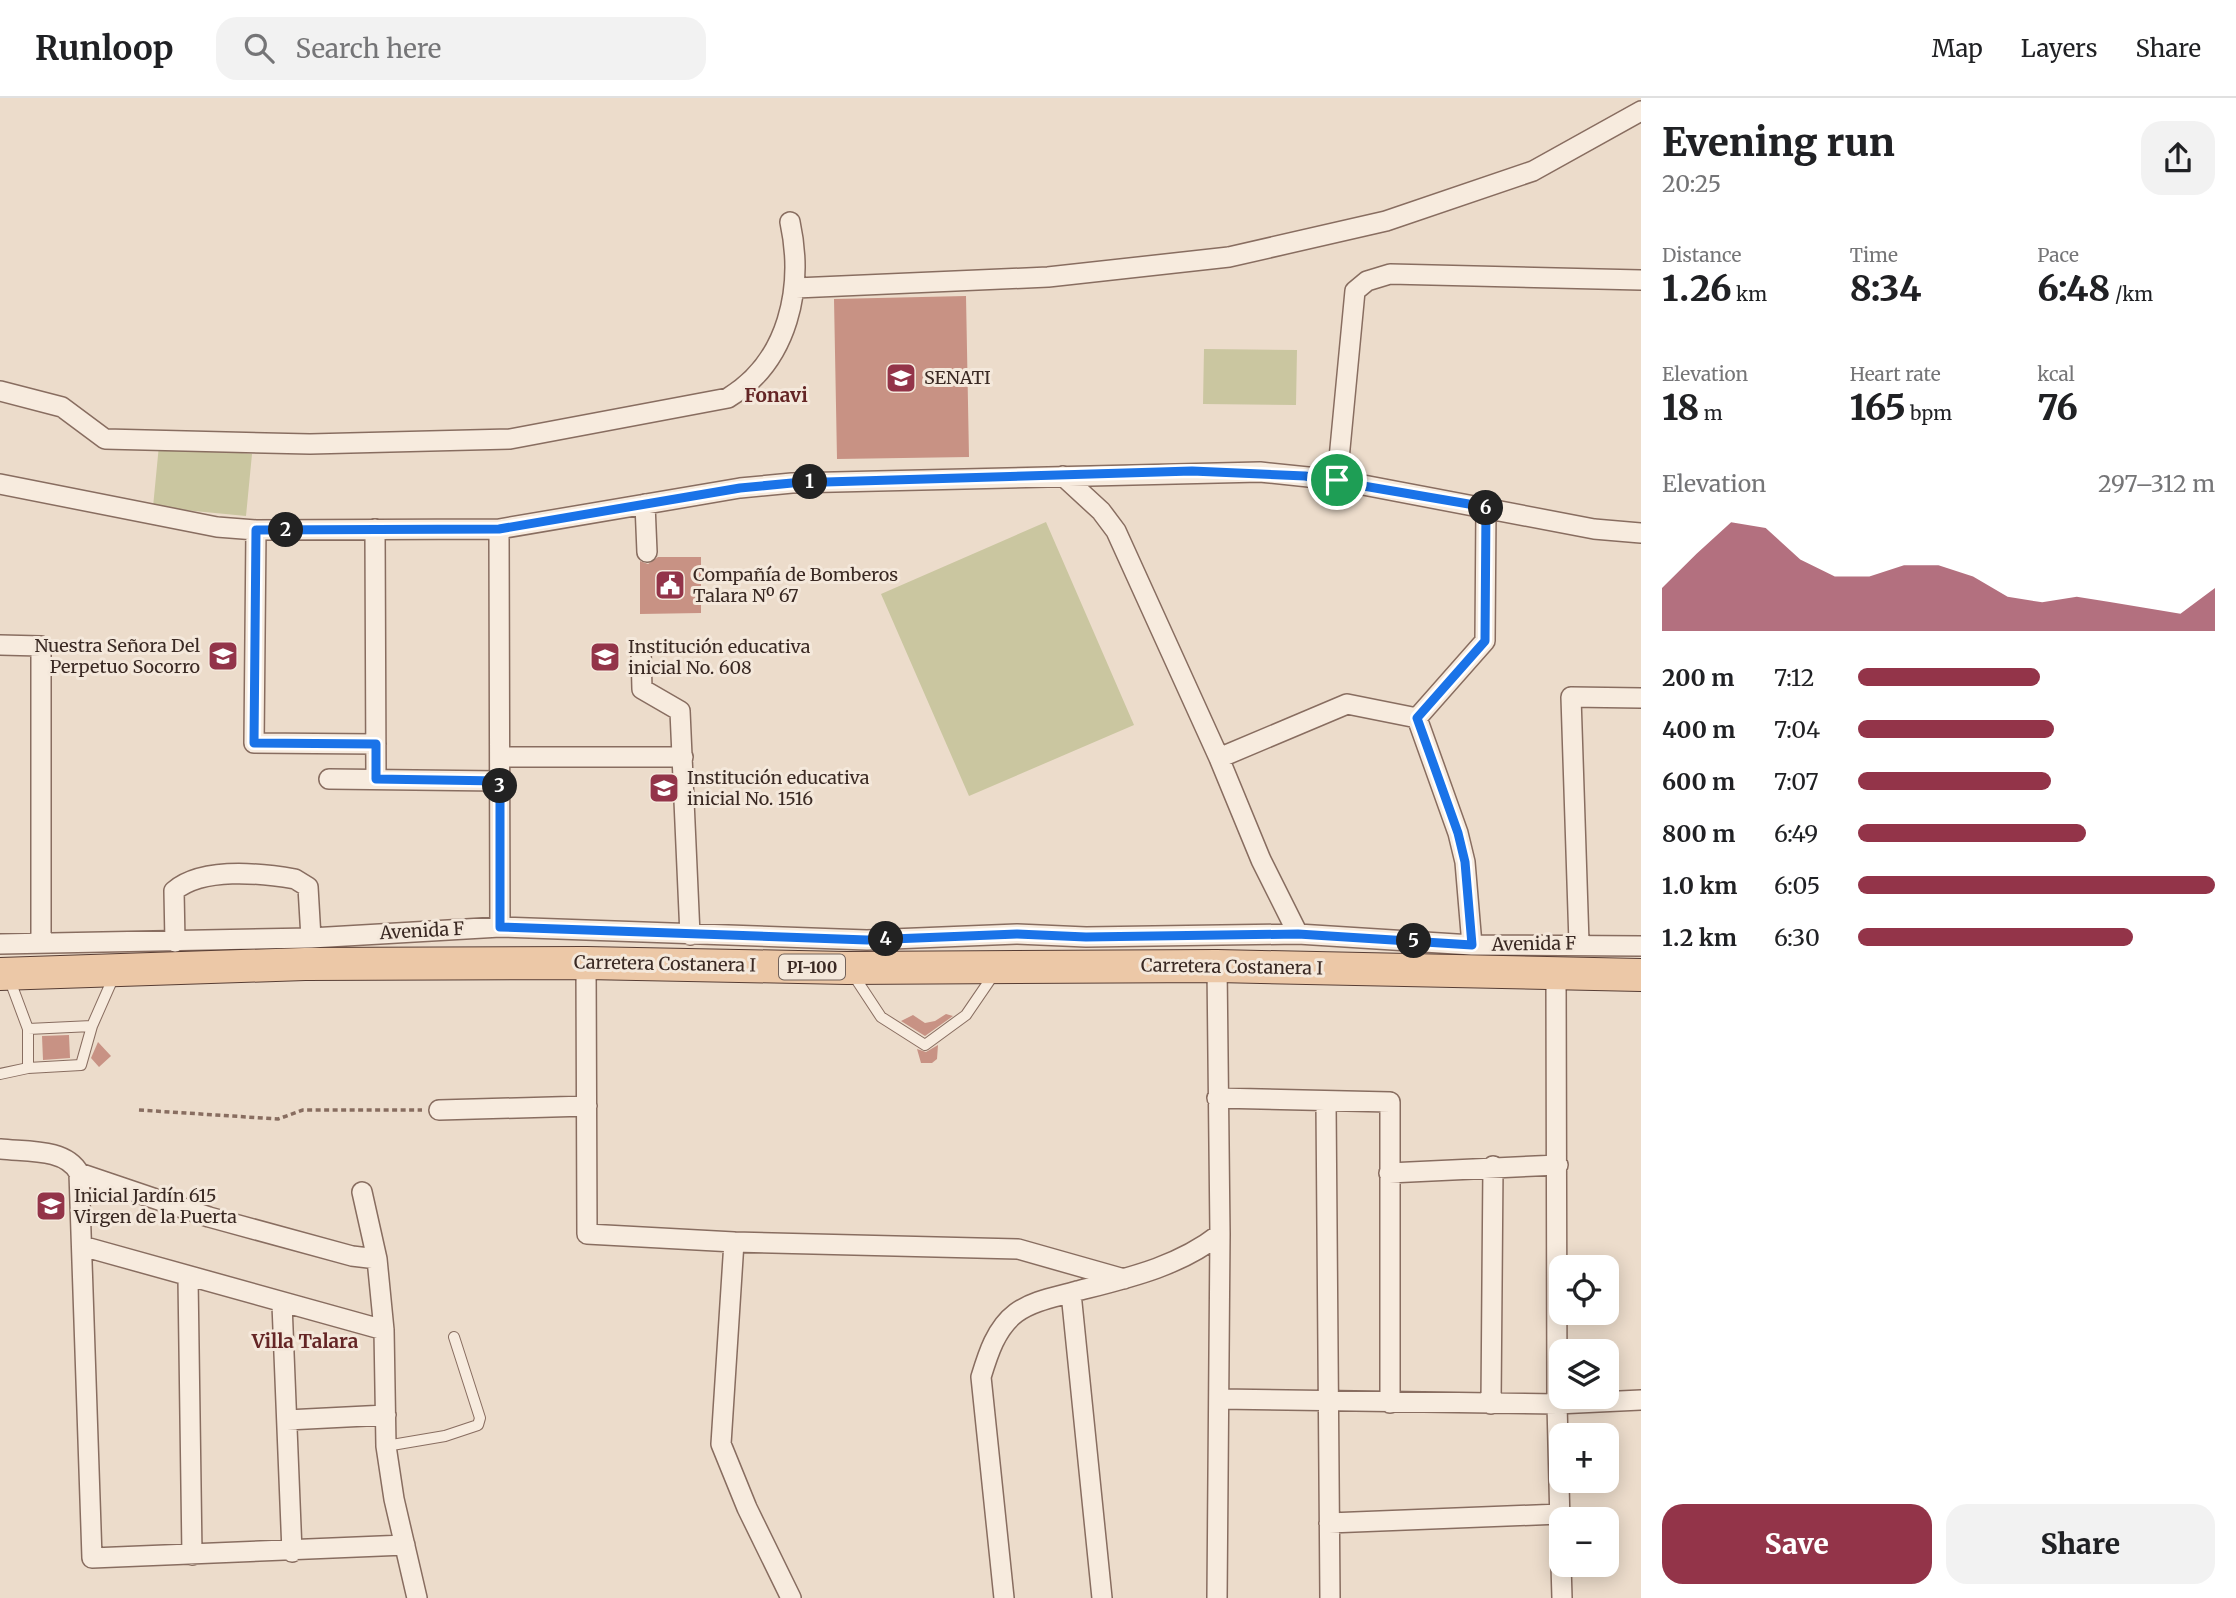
<!DOCTYPE html>
<html lang="en">
<head>
<meta charset="utf-8">
<style>
  :root { --surface:#fff; --page:#f2f2f2; --text:#202124; --muted:#757577; --line:#e0e0e0; --accent:#933449 }
  body { margin:0; font-family:Merriweather,serif; background:var(--page); color:var(--text); height:100vh; display:flex; flex-direction:column; font-size:26px; white-space:nowrap }
  * { box-sizing:border-box; margin:0 }
  p { font-size:23px; color:var(--muted) }
  .icon { flex:none; width:38px; height:38px; fill:none; stroke:currentColor; stroke-width:2; stroke-linecap:round; stroke-linejoin:round }
  .map { position:relative; flex:1; overflow:hidden }
  .details { display:flex; flex-direction:column; background:var(--surface); width:595px }
  .details>* { flex:none }
  .buttons { position:absolute; left:1549px; top:1157px; display:grid; gap:14px }
  .buttons a { display:grid; place-items:center; width:70px; height:70px; border-radius:14px; background:var(--surface); box-shadow:0 4px 18px #0003; font-size:35px }
  .pin { position:absolute; display:grid; place-items:center; width:60px; height:60px; color:#fff; margin:-30px; border:4px solid #fff; border-radius:50%; box-shadow:0 2px 7px #0007 }
  .km { position:absolute; width:35px; height:35px; margin:-18px; border-radius:50%; background:#222; color:#fff; font-size:19px; line-height:35px; text-align:center }
  .round { display:grid; place-items:center; flex:none; width:74px; height:74px; border-radius:21px; background:var(--page) }
  .headline { display:flex; align-items:center; justify-content:space-between; height:119px; padding:0 21px }
  h1 { font-size:38px; font-weight:800; line-height:52px }
  .stats { display:grid; grid-template-columns:repeat(3,1fr); gap:10px; height:119px; padding:7px 21px }
  .stats div { display:grid; align-content:center }
  .stats b { font-size:35px; font-weight:800 }
  .stats small { font-size:19px; font-weight:400 }
  .stats p { font-size:19px }
  .chart { height:196px; padding:14px 21px }
  .chart p { display:flex; justify-content:space-between }
  .chart svg { width:100%; height:126px; margin-top:7px; fill:var(--accent); opacity:.7 }
  .cta { display:flex; gap:14px; margin-top:auto; padding:14px 21px }
  .cta a { flex:1; height:80px; border-radius:21px; background:var(--accent); color:#fff; font-size:28px; font-weight:800; line-height:80px; text-align:center }
  .cta a+a { background:var(--page); color:var(--text) }
  ul { padding:0 21px; list-style:none; font-size:23px }
  li { display:grid; grid-template-columns:112px 84px 1fr; align-items:center; height:52px }
  li i { height:18px; border-radius:9px; background:var(--accent) }
  header { display:flex; align-items:center; gap:42px; box-sizing:border-box; height:98px; padding:0 35px; background:var(--surface); border-bottom:2px solid var(--line) }
  header strong { font-size:33px }
  nav { display:flex; gap:38px; margin-inline-start:auto; font-size:24px }
  .search { width:490px; height:63px; background:var(--page); display:flex; align-items:center; gap:18px; box-sizing:border-box; padding:0 24px; border-radius:21px; color:var(--muted); font-size:26px }
  main { display:flex; flex:1; min-height:0 }
  .map>svg:first-child { display:block }
</style>
</head>
<body>
<header>
<strong>Runloop</strong>
<div class="search"><svg class="icon" aria-label="search" viewBox="0 0 24 24"><circle cx="10" cy="10" r="6"/><path d="M15 15l6 6"/></svg>Search here</div>
<nav><a>Map</a><a>Layers</a><a>Share</a></nav>
</header>
<main>
<div class="map">
<svg width="1641" height="1500" viewBox="0 0 1641 1500">
  <rect width="100%" height="100%" fill="#ecdccb"/>
  <path fill="#cac6a0" d="M1204 251 1297 252 1296 307 1203 306Z
    M159 347 252 356 246 418 153 409Z
    M1046 424 1134 627 969 698 881 496Z"/>
  <path fill="#c89284" d="M966 198 969 359 837 361 834 201Z
    M658 459H701V515L640 516V463L648 466Z
    M946 916 953 918 925 938 901 923 913 917 925 925 935 923Z
    M69 937 70 960 43 962 42 938Z
    M98 944 111 958 99 969 91 960Z
    M938 947 937 961 932 965H921L917 951 926 954Z"/>
  <g fill="none" stroke-linecap="round" stroke-linejoin="round">
    <g stroke="#886d60" stroke-width="12">
      <path id="lane" d="M854 878 881 919 925 947 966 917 994 876
        M9 880 28 931 92 928 114 878
        M28 970 81 967 92 928
        M0 976 28 970V931
        M386 1348 445 1338 478 1327 480 1320 454 1239"/>
    </g>
    <g stroke="#886d60" stroke-width="22">
      <path id="street" d="M796 190 1048 179 1229 159 1386 123 1533 73 1641 13
        M0 293 62 309 105 341 310 346 510 341 728 300C789 263 804 189 790 124
        M1063 378 1101 413 1116 433 1219 660 1261 762 1298 836
        M1337 382 1355 193 1367 183 1390 176 1641 182
        M0 386 217 429 256 432 499 431 740 390 792 385 1260 374 1337 382 1594 431 1641 435
        M645 406 647 454
        M375 431 376 681
        M499 431 500 829
        M256 432 254 645 376 646
        M0 547 41 548V845
        M641 554 642 591 680 613 690 837
        M1417 620 1458 735 1465 764 1472 847
        M500 659H683
        M1219 660 1347 606 1417 620 1485 543 1486 409
        M329 681 500 683
        M175 844 174 793C202 769 260 775 295 781L308 789 311 840
        M1579 845 1571 599 1641 600
        M0 846 311 840 500 829 867 842 1017 836 1086 839 1298 836 1472 847 1641 848
        M586 865 587 1136 734 1144 1018 1151 1124 1181
        M1217 868 1220 1136 1217 1500
        M1556 875 1557 1306 1561 1465
        M1217 1000 1390 1004V1305
        M1326 1005 1330 1500
        M439 1012 587 1008
        M0 1051C26 1054 66 1050 79 1075L92 1460 405 1447
        M79 1075 209 1119 352 1158 377 1161
        M1389 1075 1558 1067
        M362 1094 377 1161 384 1232 386 1348 394 1401 417 1500
        M734 1144 721 1346 747 1410 791 1500
        M82 1148 384 1232
        M188 1180 192 1457
        M1071 1195 1102 1500
        M282 1206 292 1454
        M1219 1301 1557 1306 1641 1302
        M1491 1306 1493 1068
        M287 1322 386 1317
        M1329 1425 1560 1416
        M1561 1466 1562 1500
        M1004 1500 981 1279C988 1256 996 1230 1016 1215 1034 1202 1057 1199 1077 1193 1128 1180 1178 1169 1220 1136"/>
    </g>
    <g stroke="#573d34" stroke-width="34">
      <path id="primary" d="M0 876 305 866 586 865 847 870 1217 868 1641 877"/>
    </g>
    <path stroke="#886d60" stroke-width="3.5" stroke-dasharray="5 3.5" stroke-linecap="butt" d="M139 1012 278 1021 303 1012H422"/>
    <use href="#lane" stroke="#f7ebde" stroke-width="10"/>
    <use href="#street" stroke="#f7ebde" stroke-width="19"/>
    <use href="#primary" stroke="#ecc8a7" stroke-width="32"/>
  </g>
  <g fill="none" stroke-linecap="round" stroke-linejoin="round">
    <g stroke="#fff" stroke-width="14">
      <path id="route" d="M1192 373 1305 378 1486 409 1485 543 1417 620 1458 735 1465 764 1472 847 1298 836 1086 839 1017 836 867 842 500 829V683L376 681V646L254 645 256 432 499 431 740 390 792 385Z"/>
    </g>
    <use href="#route" stroke="#1a73e8" stroke-width="9"/>
  </g>
  <defs>
    <g id="university-square" transform="scale(1.575)"><rect x="-9" y="-9" width="18" height="18" rx="4" fill="#933449" stroke="#f4e8db"/><path d="M0-5L7-2L0 1L-7-2ZM-4 1L0 2.5L4 1V4Q0 6-4 4Z" fill="#fff"/></g>
    <g id="civic-square" transform="scale(1.575)"><rect x="-9" y="-9" width="18" height="18" rx="4" fill="#933449" stroke="#f4e8db"/><path d="M-.6-6.5H3V-4.5H.6V-3L4-1V1h2V6H-6V1h2V-1L-.6-3ZM-1.2 2.5V6h2.4V2.5Z" fill="#fff"/></g>
    <g id="school-square" transform="scale(1.575)"><rect x="-9" y="-9" width="18" height="18" rx="4" fill="#933449" stroke="#f4e8db"/><path d="M0-5L7-2L0 1L-7-2ZM-4 1L0 2.5L4 1V4Q0 6-4 4Z" fill="#fff"/></g>
  </defs>
  <g fill-rule="evenodd">
    <use href="#university-square" x="901" y="280"/>
    <use href="#civic-square" x="670" y="487"/>
    <use href="#school-square" x="223" y="558"/>
    <use href="#school-square" x="605" y="559"/>
    <use href="#school-square" x="664" y="690"/>
    <use href="#school-square" x="51" y="1108"/>
  </g>
  <g text-anchor="middle" stroke-width="6" stroke-linejoin="round" paint-order="stroke">
    <rect fill="#f4e8db" stroke="#72625a" stroke-width="2" x="779" y="856.5" width="66" height="25" rx="5"/>
    <g font-size="16" font-weight="bold" fill="#3a2923">
      <text x="812" y="875">PI-100</text>
    </g>
    <g font-size="18" fill="#3a2923" stroke="#f4e8db" text-anchor="start">
      <text x="924" y="286">SENATI</text>
      <text x="693" y="483">Compañía de Bomberos<tspan x="693" dy="21">Talara Nº 67</tspan></text>
      <text x="200" y="554" text-anchor="end">Nuestra Señora Del<tspan x="200" dy="21">Perpetuo Socorro</tspan></text>
      <text x="628" y="555">Institución educativa<tspan x="628" dy="21">inicial No. 608</tspan></text>
      <text x="687" y="686">Institución educativa<tspan x="687" dy="21">inicial No. 1516</tspan></text>
      <text x="74" y="1104">Inicial Jardín 615<tspan x="74" dy="21">Virgen de la Puerta</tspan></text>
    </g>
    <g font-size="18" fill="#3a2923" stroke="#f4e8db">
      <text transform="translate(422 833) rotate(-3)" y="6">Avenida F</text>
      <text transform="translate(1534 846) rotate(-1)" y="6">Avenida F</text>
      <text transform="translate(665 866) rotate(1)" y="6">Carretera Costanera I</text>
      <text transform="translate(1232 869) rotate(1)" y="6">Carretera Costanera I</text>
    </g>
    <g font-size="19" font-weight="bold" fill="#642525" stroke="#f4e8db">
      <text x="776" y="304">Fonavi</text>
      <text x="305" y="1250">Villa Talara</text>
    </g>
  </g>
</svg>
<div class="buttons">
<a><svg class="icon" aria-label="locate" viewBox="0 0 24 24"><circle cx="12" cy="12" r="6"/><path d="M12 2v4M12 18v4M2 12h4M18 12h4"/></svg></a>
<a><svg class="icon" aria-label="layers" viewBox="0 0 24 24"><path d="M12 4l9 5-9 5-9-5zM3 14l9 5 9-5"/></svg></a>
<a>+</a>
<a>−</a>
</div>
<div class="pin" style="left:1337px;top:382px;background:#1e9e55"><svg class="icon" aria-label="arrive" viewBox="0 0 24 24"><path d="M6 21V4h12l-3 4 3 4H6"/></svg></div>
<b class="km" style="left:810px;top:384px">1</b>
<b class="km" style="left:286px;top:432px">2</b>
<b class="km" style="left:500px;top:688px">3</b>
<b class="km" style="left:886px;top:841px">4</b>
<b class="km" style="left:1414px;top:843px">5</b>
<b class="km" style="left:1486px;top:410px">6</b>
</div>
<section class="details">
<div class="headline"><div><h1>Evening run</h1><p>20:25</p></div><a class="round"><svg class="icon" aria-label="share" viewBox="0 0 24 24"><path d="M12 15V3M7 8l5-5 5 5M5 13v7h14v-7"/></svg></a></div>
<div class="stats">
<div><p>Distance</p><b>1.26<small> km</small></b></div>
<div><p>Time</p><b>8:34</b></div>
<div><p>Pace</p><b>6:48<small> /km</small></b></div>
</div>
<div class="stats">
<div><p>Elevation</p><b>18<small> m</small></b></div>
<div><p>Heart rate</p><b>165<small> bpm</small></b></div>
<div><p>kcal</p><b>76</b></div>
</div>
<div class="chart"><p><span>Elevation</span>297–312 m</p>
<svg viewBox="0 0 160 44" preserveAspectRatio="none"><path d="M0 44V29L10 17L20 6L30 8L40 19L50 25L60 25L70 21L80 21L90 25L100 32L110 34L120 32L130 34L140 36L150 38L160 29V44z"/></svg>
</div>
<ul>
<li><b>200 m</b>7:12<i style="width:51%"></i></li>
<li><b>400 m</b>7:04<i style="width:55%"></i></li>
<li><b>600 m</b>7:07<i style="width:54%"></i></li>
<li><b>800 m</b>6:49<i style="width:64%"></i></li>
<li><b>1.0 km</b>6:05<i style="width:100%"></i></li>
<li><b>1.2 km</b>6:30<i style="width:77%"></i></li>
</ul>
<div class="cta"><a>Save</a><a>Share</a></div>
</section>
</main>
</body>
</html>
